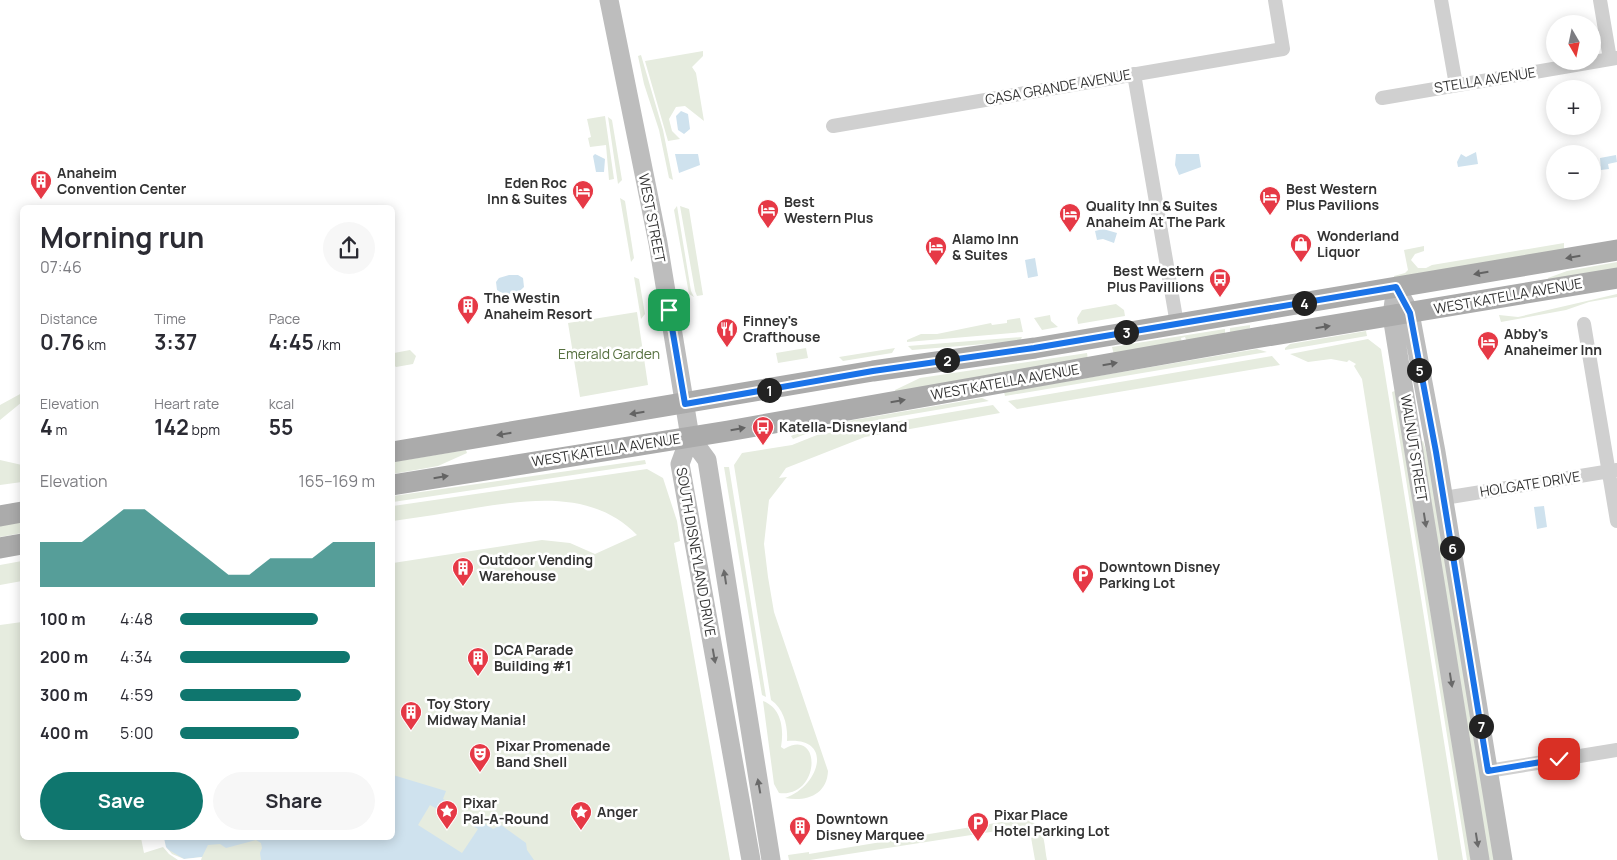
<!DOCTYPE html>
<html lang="en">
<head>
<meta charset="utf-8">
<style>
  :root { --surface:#fff; --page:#f7f7f7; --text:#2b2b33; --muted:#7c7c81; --accent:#0f766e }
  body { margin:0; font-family:Manrope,sans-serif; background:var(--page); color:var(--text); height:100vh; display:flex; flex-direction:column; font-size:19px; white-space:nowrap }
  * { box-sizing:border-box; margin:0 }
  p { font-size:16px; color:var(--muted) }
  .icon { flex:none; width:28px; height:28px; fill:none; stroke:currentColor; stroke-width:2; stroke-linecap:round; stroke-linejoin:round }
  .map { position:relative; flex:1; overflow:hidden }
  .sheet { position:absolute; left:20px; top:205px; width:375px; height:635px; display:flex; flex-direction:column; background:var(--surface); border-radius:8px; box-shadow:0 2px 12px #0003 }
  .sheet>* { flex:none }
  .needle { width:32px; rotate:171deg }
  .tools { position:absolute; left:1546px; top:15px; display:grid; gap:10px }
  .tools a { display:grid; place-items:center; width:55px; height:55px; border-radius:50%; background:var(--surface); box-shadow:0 2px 12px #0003; font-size:25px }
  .pin { position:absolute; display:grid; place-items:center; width:42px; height:42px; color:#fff; margin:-21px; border-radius:10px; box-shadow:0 2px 8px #0006 }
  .km { position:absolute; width:25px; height:25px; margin:-12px; border-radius:50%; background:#222; color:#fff; font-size:14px; line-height:25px; text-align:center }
  .round { display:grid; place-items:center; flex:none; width:52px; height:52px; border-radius:26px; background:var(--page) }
  .summary { display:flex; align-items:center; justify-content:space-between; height:85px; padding:0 20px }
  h1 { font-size:28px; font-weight:700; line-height:38px }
  .figures { display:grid; grid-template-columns:repeat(3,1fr); gap:8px; height:85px; padding:5px 20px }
  .figures div { display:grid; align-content:center }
  .figures b { font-size:21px; font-weight:700 }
  .figures small { font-size:14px; font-weight:400 }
  .figures p { font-size:14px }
  .chart { height:140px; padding:10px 20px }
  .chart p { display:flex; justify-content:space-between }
  .chart svg { width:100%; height:90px; margin-top:5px; fill:var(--accent); opacity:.7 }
  .button { display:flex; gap:10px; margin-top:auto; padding:10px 20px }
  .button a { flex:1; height:58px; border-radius:30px; background:var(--accent); color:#fff; font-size:20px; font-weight:700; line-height:58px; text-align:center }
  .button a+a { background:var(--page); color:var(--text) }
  ul { padding:0 20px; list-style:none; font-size:16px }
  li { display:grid; grid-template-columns:80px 60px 1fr; align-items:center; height:38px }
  li i { height:12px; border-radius:6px; background:var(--accent) }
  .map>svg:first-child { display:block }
</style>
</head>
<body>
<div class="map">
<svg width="1617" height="860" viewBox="0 0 1617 860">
  <rect width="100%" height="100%" fill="#fff"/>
  <path fill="#e6ecdf" d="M703 51V56L692 67 696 73 704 121 685 106 676 107 669 119 672 131 680 139 668 141 645 61Z
    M641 55 663 130 673 180 669 178 659 130 644 84 638 56Z
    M605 116 614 179 609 180 606 145 590 147 588 138 591 137 587 119Z
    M608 117 612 120 622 180 618 184Z
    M620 198 625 201 634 258 631 262Z
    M677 206 691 291 694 297 689 294 674 210Z
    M680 206 689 209 703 295 697 296 695 291Z
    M1564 243V249L1394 279V276L1405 273 1408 270 1404 250 1424 246V251L1415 254 1411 260 1418 268H1426L1432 265Z
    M1617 262V270L1548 282V278L1567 271Z
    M634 277 639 279 645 314 641 319Z
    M1617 294V297L1589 302 1566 310 1501 322 1499 315 1518 317Z
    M1116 304 1124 310 1125 316 1078 324 1077 318 1082 310Z
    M637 312 648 385 580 397 568 323Z
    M1050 315 1051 321 1058 327 1042 330 1034 318Z
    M1020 318 1023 332 907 342V340L921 334H937L991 323 992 325 1007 323V320Z
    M1250 325V328L1234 334 1187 342 1185 337 1181 338 1182 343 1114 355 1112 347 1225 329V334L1230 333V328Z
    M1366 331 1367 336 1285 350V348L1290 344Z
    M1022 337 1020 341 912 350 908 346Z
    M1368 339 1381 349 1463 860H1438L1362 379 1354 366 1356 364 1349 360 1347 362 1331 359 1308 362 1290 354Z
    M806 348 808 358 778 363 776 353Z
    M895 348 892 353 843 361 839 357Z
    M1257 349 1267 352 1005 396 1004 392Z
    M410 350 416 356 413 364 396 367 393 364 394 353Z
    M1087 353 1088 360 895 392V390L920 378Z
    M1272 356 1280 365 1017 409 1008 401Z
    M1398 390 1471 860H1467L1392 392Z
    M22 393V402L0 420V405Z
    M982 398 989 401 813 431 793 439 791 436 807 428Z
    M993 405 1000 413 865 437 786 468 779 478 787 477 769 500 764 544 768 577 774 612 828 771C827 795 806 802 785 798 820 786 834 737 787 741 788 726 784 709 771 700L734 465 742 453 792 445 817 435Z
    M1423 441 1429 460 1495 860H1488L1420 442Z
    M466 450 467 453 438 466 393 474V462Z
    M0 460 22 465V482L0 485Z
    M645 460 646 464 393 502V496Z
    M724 467H729L766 697 762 695Z
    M647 469 663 478 677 521 680 541 674 543 730 860H0V625L22 622V838H392L393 563 542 540 570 543 595 554 637 535C593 490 531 499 475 508 448 513 420 517 393 521V506Z
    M22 522V533L0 537V525Z
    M22 561V581L0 585V565Z
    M763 701C782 708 784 730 781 747L784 749C822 726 821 798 779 793L774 784Z
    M1019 819C1046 821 1043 838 1047 860H1035L1029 826 810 860H789L788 855 809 852V854Z"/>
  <path fill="#cfe2ee" d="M681 111 688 114 690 129 684 134 678 130 676 116Z
    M1476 152 1478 164 1458 167 1457 162 1461 154 1466 157Z
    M595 154 605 159 604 172H596L593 156Z
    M675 154H698L700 165 679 173Z
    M1176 154H1199L1201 167 1179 175 1175 165Z
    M1616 155 1617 162 1608 164 1609 169 1601 170 1600 158Z
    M1103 229 1117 233 1114 243 1103 239 1097 240 1095 231Z
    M1035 258 1038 276 1028 278 1025 260Z
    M509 275H518L523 278 524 287C517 295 506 296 497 290L496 282 499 278Z
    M1544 506 1547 527 1537 529 1534 507Z
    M393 775 446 791 443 799 451 803 446 814 430 805 418 825 462 853 478 829 471 825 472 822 470 821 468 823 462 820 467 812 493 829 501 825 526 843 527 850 534 860H261L260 853 262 848 261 843 256 840 226 848 220 844 208 845 202 857 184 859 149 838H392Z"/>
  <path fill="#fff" d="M141 838H164L166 847 172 854 184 859 202 857 201 860H178L169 854 163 847 144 853Z"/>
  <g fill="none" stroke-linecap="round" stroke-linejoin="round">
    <path stroke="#d0d0d0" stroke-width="14" d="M1441 0 1456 85
      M1600 0 1610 59
      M1134 74 1177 324
      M1382 98 1617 58
      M833 126 1283 49 1275 0
      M1584 324 1617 521
      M1444 498 1617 470
      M1488 771 1617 750"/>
    <path stroke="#bdbdbd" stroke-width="19" d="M609 0 658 243 690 437 707 460 771 860
      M1396 287 1410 313 1436 452 1503 860
      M1394 301 1392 316 1480 860
      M690 437 680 464 751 860"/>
    <path stroke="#ababab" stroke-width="21" d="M392 452 873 371 1035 348 1617 250
      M392 485 728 431 1249 339 1617 278
      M0 516 22 512
      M0 548 22 544"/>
  </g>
  <defs><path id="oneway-solid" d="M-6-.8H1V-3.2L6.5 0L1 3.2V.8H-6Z" transform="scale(1.25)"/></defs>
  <g fill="#636363">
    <use href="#oneway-solid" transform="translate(1573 257) rotate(170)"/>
    <use href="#oneway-solid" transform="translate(1481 273) rotate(170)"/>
    <use href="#oneway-solid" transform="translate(1323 327) rotate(-9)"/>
    <use href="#oneway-solid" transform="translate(1110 364) rotate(-10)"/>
    <use href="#oneway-solid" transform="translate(898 401) rotate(-10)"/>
    <use href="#oneway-solid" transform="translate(637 413) rotate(171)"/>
    <use href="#oneway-solid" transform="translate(738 429) rotate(-10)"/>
    <use href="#oneway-solid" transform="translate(504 434) rotate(171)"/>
    <use href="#oneway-solid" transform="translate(441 477) rotate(-9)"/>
  </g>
  <g fill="#6a6a6a">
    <use href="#oneway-solid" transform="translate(1425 520) rotate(81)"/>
    <use href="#oneway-solid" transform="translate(725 577) rotate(-99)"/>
    <use href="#oneway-solid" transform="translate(714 656) rotate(80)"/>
    <use href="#oneway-solid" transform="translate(1451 680) rotate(81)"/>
    <use href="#oneway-solid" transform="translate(759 786) rotate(-100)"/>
    <use href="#oneway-solid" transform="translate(1477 840) rotate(81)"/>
  </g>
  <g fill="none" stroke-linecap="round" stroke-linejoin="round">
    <g stroke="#fff" stroke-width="10">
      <path id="route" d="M669 310 685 404 873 371 1034 348 1396 287 1410 313 1436 452 1488 771 1559 759"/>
    </g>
    <use href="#route" stroke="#1a73e8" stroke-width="6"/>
  </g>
  <defs>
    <g id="building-pin" transform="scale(1.125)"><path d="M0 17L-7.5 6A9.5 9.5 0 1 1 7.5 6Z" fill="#e63946" stroke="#fff"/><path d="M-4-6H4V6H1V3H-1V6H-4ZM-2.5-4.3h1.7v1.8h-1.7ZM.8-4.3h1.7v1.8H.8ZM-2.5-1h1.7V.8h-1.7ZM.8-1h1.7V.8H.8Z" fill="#fff"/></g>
    <g id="hotel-pin" transform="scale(1.125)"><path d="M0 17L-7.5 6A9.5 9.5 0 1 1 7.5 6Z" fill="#e63946" stroke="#fff"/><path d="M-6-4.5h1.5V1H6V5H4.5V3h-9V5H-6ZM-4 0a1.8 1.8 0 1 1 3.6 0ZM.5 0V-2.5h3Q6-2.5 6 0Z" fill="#fff"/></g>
    <g id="shop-pin" transform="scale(1.125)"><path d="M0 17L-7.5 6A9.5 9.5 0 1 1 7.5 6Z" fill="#e63946" stroke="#fff"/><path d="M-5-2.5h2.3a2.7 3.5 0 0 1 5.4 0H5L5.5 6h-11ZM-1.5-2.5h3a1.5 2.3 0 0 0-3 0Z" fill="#fff"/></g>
    <g id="bus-pin" transform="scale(1.125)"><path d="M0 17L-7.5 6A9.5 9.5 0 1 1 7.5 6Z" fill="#e63946" stroke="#fff"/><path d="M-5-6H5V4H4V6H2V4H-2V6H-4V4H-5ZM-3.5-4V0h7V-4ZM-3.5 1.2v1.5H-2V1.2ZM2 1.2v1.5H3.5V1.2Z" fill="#fff"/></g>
    <g id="restaurant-pin" transform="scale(1.125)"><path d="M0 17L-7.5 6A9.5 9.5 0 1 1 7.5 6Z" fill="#e63946" stroke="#fff"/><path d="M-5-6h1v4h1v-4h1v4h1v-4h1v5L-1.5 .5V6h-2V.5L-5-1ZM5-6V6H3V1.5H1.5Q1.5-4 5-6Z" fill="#fff"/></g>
    <g id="parking-pin" transform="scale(1.125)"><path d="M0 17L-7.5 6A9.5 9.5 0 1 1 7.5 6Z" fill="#e63946" stroke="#fff"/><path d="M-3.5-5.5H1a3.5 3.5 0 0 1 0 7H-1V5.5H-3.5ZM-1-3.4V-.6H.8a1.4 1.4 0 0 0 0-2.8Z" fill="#fff"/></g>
    <g id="theatre-pin" transform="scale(1.125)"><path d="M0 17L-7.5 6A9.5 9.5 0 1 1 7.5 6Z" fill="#e63946" stroke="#fff"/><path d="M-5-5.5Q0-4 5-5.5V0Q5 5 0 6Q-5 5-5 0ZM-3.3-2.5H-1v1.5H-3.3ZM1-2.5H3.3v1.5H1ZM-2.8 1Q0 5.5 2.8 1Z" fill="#fff"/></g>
    <g id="sight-pin" transform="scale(1.125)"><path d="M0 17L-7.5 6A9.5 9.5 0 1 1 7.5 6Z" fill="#e63946" stroke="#fff"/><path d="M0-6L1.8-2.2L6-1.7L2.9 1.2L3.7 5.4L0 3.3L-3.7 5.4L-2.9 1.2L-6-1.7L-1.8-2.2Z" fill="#fff"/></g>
  </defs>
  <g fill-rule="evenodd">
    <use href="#building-pin" x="41" y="181"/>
    <use href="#hotel-pin" x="583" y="191"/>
    <use href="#hotel-pin" x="1270" y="197"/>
    <use href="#hotel-pin" x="768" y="210"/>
    <use href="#hotel-pin" x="1070" y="214"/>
    <use href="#shop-pin" x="1301" y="244"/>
    <use href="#hotel-pin" x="936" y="247"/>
    <use href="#bus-pin" x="1220" y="279"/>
    <use href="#building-pin" x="468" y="306"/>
    <use href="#restaurant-pin" x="727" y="329"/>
    <use href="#hotel-pin" x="1488" y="342"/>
    <use href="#bus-pin" x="763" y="427"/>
    <use href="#building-pin" x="463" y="568"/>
    <use href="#parking-pin" x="1083" y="575"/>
    <use href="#building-pin" x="478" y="658"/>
    <use href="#building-pin" x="411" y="712"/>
    <use href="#theatre-pin" x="480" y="754"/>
    <use href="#sight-pin" x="447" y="811"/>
    <use href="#sight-pin" x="581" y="812"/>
    <use href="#parking-pin" x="978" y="823"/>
    <use href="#building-pin" x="800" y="827"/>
  </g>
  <g text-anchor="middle" stroke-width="5" stroke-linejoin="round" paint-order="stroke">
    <g font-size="14" fill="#333" stroke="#fff">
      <text transform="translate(1485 80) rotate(-9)" y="5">STELLA AVENUE</text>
      <text transform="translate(1058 87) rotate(-10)" y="5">CASA GRANDE AVENUE</text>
      <text transform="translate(652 218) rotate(79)" y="5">WEST STREET</text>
      <text transform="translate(1508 296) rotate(-10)" y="5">WEST KATELLA AVENUE</text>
      <text transform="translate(1005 382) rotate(-10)" y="5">WEST KATELLA AVENUE</text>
      <text transform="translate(1414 448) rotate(81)" y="5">WALNUT STREET</text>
      <text transform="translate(606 450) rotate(-9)" y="5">WEST KATELLA AVENUE</text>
      <text transform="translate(1530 484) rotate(-9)" y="5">HOLGATE DRIVE</text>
      <text transform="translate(696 552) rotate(80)" y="5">SOUTH DISNEYLAND DRIVE</text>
    </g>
    <g font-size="14" font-weight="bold" fill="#333" stroke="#fff" text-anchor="start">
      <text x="57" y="178">Anaheim<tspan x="57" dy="16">Convention Center</tspan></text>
      <text x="567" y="188" text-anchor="end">Eden Roc<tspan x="567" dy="16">Inn &amp; Suites</tspan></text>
      <text x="1286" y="194">Best Western<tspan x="1286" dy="16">Plus Pavilions</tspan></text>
      <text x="784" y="207">Best<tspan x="784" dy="16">Western Plus</tspan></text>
      <text x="1086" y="211">Quality Inn &amp; Suites<tspan x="1086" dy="16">Anaheim At The Park</tspan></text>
      <text x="1317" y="241">Wonderland<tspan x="1317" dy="16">Liquor</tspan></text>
      <text x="952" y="244">Alamo Inn<tspan x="952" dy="16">&amp; Suites</tspan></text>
      <text x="1204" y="276" text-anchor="end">Best Western<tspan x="1204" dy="16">Plus Pavillions</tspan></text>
      <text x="484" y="303">The Westin<tspan x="484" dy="16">Anaheim Resort</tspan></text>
      <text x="743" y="326">Finney's<tspan x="743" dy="16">Crafthouse</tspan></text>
      <text x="1504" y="339">Abby's<tspan x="1504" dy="16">Anaheimer Inn</tspan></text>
      <text x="779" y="432">Katella-Disneyland</text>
      <text x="479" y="565">Outdoor Vending<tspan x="479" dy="16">Warehouse</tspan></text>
      <text x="1099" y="572">Downtown Disney<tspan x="1099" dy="16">Parking Lot</tspan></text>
      <text x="494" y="655">DCA Parade<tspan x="494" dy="16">Building #1</tspan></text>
      <text x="427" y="709">Toy Story<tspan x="427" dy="16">Midway Mania!</tspan></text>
      <text x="496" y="751">Pixar Promenade<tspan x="496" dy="16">Band Shell</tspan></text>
      <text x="463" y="808">Pixar<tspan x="463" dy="16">Pal-A-Round</tspan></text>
      <text x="597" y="817">Anger</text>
      <text x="994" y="820">Pixar Place<tspan x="994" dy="16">Hotel Parking Lot</tspan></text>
      <text x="816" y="824">Downtown<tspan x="816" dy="16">Disney Marquee</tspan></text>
    </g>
    <g font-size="14" fill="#56703f" stroke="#fff">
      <text x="609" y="359">Emerald Garden</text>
    </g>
  </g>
</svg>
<div class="tools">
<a><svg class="needle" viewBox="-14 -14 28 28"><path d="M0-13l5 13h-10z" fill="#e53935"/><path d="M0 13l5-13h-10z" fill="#7c7c81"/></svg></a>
<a>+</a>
<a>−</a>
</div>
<div class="pin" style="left:669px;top:310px;background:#1e9e55"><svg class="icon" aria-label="arrive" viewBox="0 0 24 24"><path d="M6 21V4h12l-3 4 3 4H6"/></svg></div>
<div class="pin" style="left:1559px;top:759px;background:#d93025"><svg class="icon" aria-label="check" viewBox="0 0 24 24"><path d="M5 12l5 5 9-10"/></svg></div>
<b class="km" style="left:769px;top:390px">1</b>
<b class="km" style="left:947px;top:360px">2</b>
<b class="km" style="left:1126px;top:332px">3</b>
<b class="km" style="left:1304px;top:303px">4</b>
<b class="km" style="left:1419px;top:370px">5</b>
<b class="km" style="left:1452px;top:548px">6</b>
<b class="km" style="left:1481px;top:726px">7</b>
<section class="sheet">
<div class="summary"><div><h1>Morning run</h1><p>07:46</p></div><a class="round"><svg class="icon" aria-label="share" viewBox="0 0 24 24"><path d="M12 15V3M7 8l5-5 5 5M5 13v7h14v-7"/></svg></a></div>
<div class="figures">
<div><p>Distance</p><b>0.76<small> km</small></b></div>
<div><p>Time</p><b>3:37</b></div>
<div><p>Pace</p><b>4:45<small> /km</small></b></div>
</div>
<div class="figures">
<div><p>Elevation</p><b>4<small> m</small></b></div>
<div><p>Heart rate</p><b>142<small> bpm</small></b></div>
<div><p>kcal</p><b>55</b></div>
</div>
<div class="chart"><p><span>Elevation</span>165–169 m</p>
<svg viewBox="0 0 160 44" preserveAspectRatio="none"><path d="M0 44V22L10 22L20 22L30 14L40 6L50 6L60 14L70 22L80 30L90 38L100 38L110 30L120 30L130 30L140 22L150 22L160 22V44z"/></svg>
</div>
<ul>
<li><b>100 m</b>4:48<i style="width:71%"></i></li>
<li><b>200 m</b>4:34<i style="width:87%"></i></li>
<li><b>300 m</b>4:59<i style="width:62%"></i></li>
<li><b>400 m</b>5:00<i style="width:61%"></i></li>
</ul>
<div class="button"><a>Save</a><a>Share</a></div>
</section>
</div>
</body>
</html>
